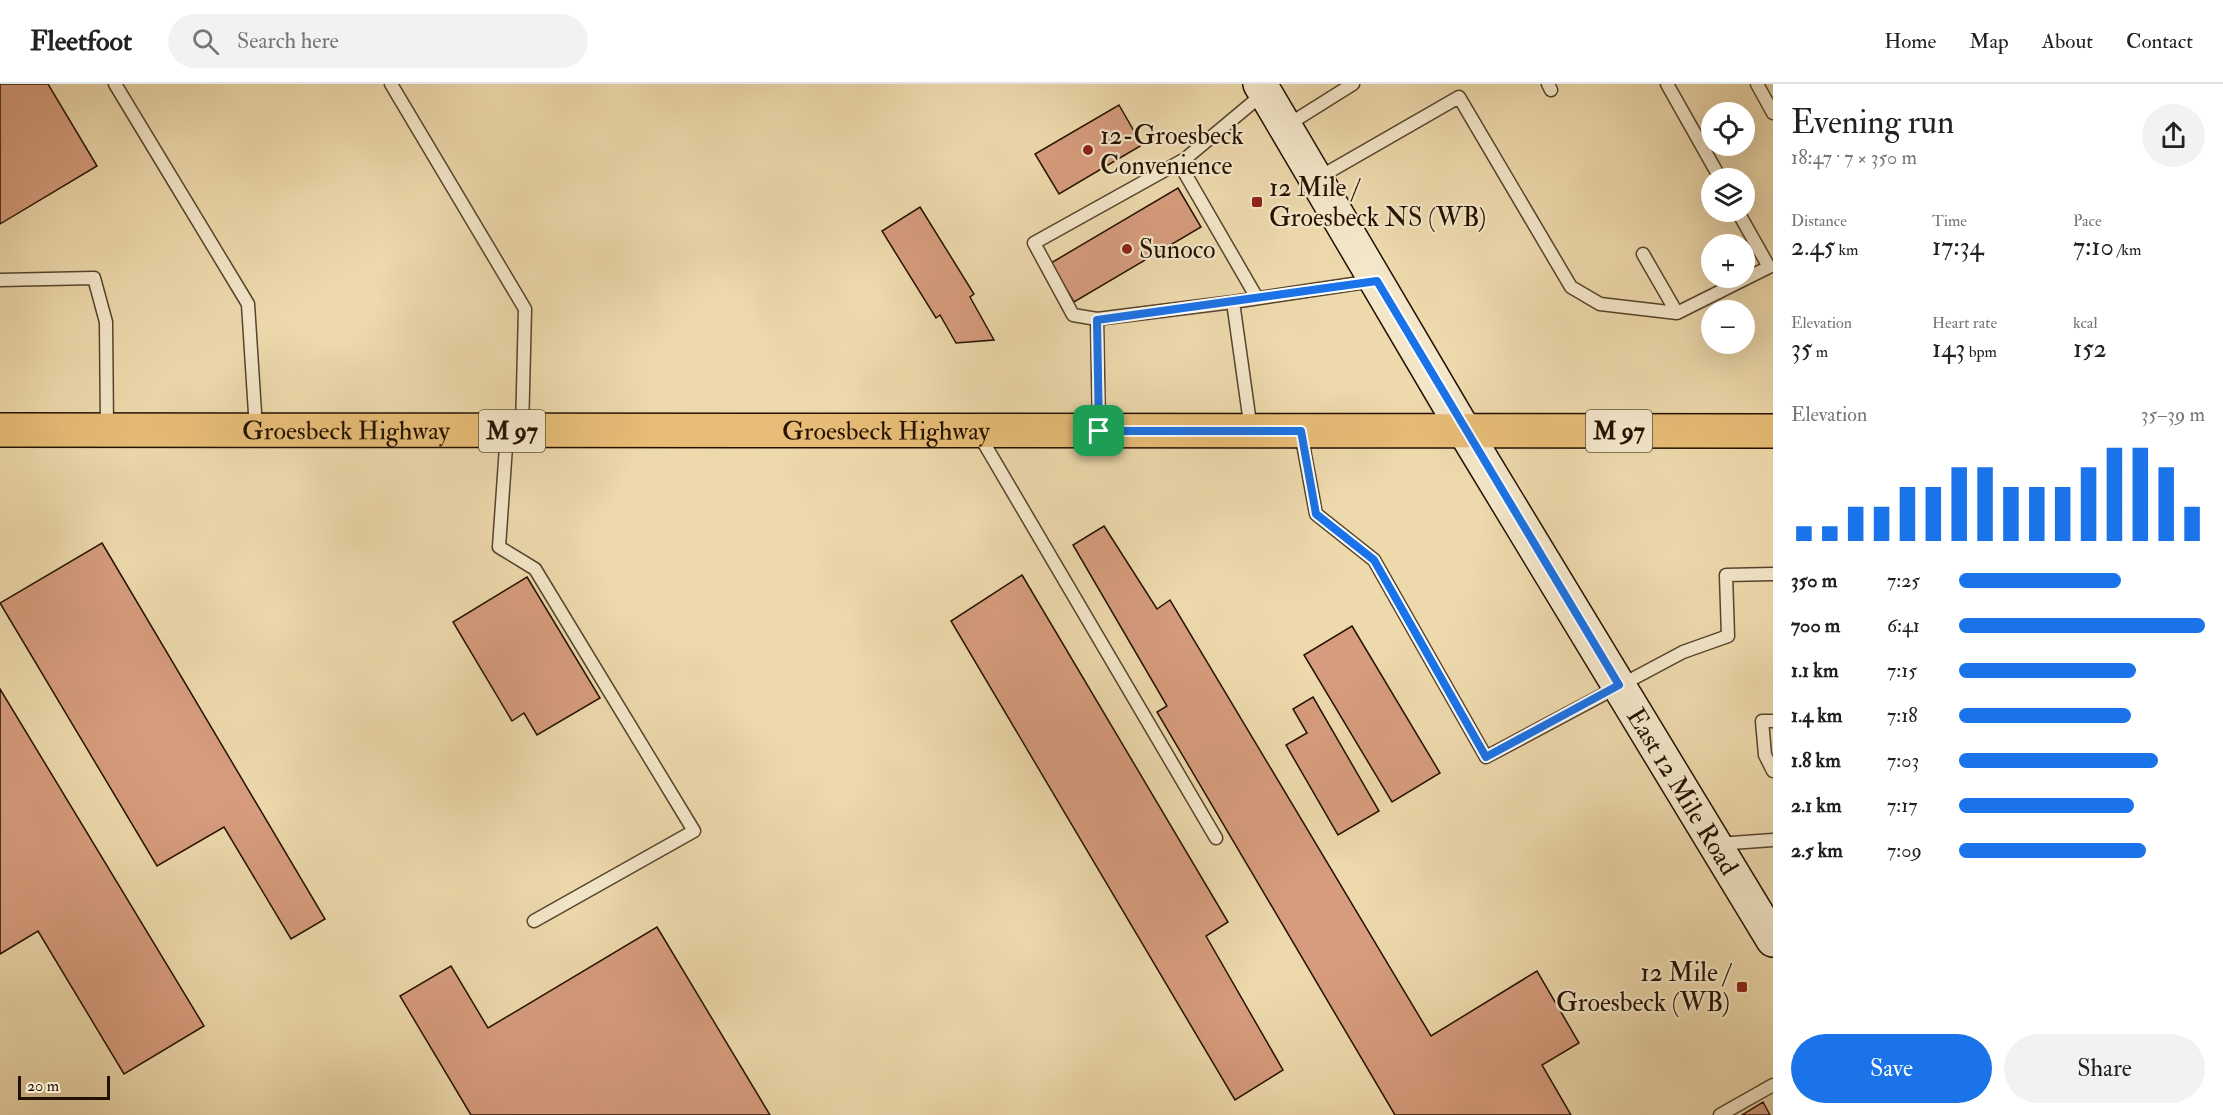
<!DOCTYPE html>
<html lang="en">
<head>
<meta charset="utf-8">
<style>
  :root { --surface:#fff; --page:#f2f2f2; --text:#222; --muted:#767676; --line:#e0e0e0; --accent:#1a73e8 }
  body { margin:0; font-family:"IM FELL Double Pica",serif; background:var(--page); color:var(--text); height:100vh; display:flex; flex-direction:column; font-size:22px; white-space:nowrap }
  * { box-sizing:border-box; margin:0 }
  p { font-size:20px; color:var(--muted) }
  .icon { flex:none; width:33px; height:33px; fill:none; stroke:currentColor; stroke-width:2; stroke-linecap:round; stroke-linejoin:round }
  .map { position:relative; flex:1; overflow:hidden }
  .details { display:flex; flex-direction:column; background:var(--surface); width:450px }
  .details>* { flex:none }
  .tools { position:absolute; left:1701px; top:18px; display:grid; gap:12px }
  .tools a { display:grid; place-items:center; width:54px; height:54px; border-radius:50%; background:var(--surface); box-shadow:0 6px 24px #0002; font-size:30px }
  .scale { position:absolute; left:18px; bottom:15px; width:92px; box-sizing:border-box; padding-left:6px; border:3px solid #241200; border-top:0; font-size:16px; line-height:21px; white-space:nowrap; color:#241200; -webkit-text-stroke:4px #f3e6c9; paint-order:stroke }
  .pin { position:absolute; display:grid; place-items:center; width:51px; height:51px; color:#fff; margin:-26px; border-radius:12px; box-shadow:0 3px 9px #0006 }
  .round { display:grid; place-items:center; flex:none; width:63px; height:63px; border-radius:32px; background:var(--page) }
  .overview { display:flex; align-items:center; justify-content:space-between; height:102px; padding:0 18px }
  h1 { font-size:33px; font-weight:600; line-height:45px }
  .metrics { display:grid; grid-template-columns:repeat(3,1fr); gap:9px; height:102px; padding:6px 18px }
  .metrics div { display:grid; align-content:center }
  .metrics b { font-size:26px; font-weight:600 }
  .metrics small { font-size:16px; font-weight:400 }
  .metrics p { font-size:16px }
  .chart { height:168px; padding:12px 18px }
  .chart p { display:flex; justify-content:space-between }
  .chart svg { width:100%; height:108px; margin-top:6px; stroke:var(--accent); stroke-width:6 }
  .primary-button { display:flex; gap:12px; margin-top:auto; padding:12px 18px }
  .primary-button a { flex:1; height:69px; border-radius:36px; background:var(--accent); color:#fff; font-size:24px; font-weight:600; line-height:69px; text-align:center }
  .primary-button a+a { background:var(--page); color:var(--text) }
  ul { padding:0 18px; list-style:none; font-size:20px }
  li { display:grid; grid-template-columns:96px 72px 1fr; align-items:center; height:45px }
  li i { height:15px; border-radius:8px; background:var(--accent) }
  header { display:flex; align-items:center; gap:36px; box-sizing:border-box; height:84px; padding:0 30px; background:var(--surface); border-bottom:2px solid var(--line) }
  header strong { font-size:28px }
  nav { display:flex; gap:33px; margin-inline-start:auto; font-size:21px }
  .search { width:420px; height:54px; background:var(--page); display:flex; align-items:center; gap:15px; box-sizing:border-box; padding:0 21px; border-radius:33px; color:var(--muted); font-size:22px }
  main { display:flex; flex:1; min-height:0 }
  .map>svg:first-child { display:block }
</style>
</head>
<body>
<header>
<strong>Fleetfoot</strong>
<div class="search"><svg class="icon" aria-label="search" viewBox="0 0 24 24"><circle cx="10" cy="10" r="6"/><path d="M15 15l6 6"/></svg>Search here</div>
<nav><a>Home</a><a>Map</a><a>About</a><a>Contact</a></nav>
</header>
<main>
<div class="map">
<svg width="1773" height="1031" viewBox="0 0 1773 1031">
  <rect width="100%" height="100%" fill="#edd9ac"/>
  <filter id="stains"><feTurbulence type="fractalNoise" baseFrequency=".00333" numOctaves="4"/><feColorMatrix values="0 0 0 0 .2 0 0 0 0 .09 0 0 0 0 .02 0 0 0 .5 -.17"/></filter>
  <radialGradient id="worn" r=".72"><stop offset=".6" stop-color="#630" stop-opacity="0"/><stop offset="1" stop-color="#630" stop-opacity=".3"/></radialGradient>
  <path fill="#d69c7d" stroke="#241200" stroke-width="1.5" d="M0 0H48L97 82 0 140Z
    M1119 21 1142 61 1059 110 1035 70Z
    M1178 104 1201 143 1074 218 1051 179Z
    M920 123 974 210 970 213 994 256 956 259 940 231 936 234 882 147Z
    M1104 442 1157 525 1170 516 1431 952 1537 887 1579 959 1542 981 1571 1031H1395L1157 628 1167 622 1073 461Z
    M102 459 325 835 291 855 224 743 157 782 0 519Z
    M1022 491 1228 838 1206 852 1283 986 1235 1016 951 537Z
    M527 493 600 614 537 651 524 629 512 637 453 538Z
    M1352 542 1440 689 1392 718 1304 571Z
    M0 605 204 942 124 990 38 847 0 870Z
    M1313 613 1379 727 1338 751 1286 661 1307 649 1293 625Z
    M657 843 770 1031H471L400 912 451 882 488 944Z
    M1763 1018 1770 1031H1742Z"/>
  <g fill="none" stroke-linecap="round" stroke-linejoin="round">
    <g stroke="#56442b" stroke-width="15">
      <path id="service" d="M115 0 248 220 256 345
        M391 0 525 225 522 346
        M1548 0 1551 6
        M1667 0 1720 94
        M1757 0 1773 29
        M1286 42 1353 0
        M1179 79 1257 214
        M1318 94 1459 13 1571 203 1600 220 1677 229 1769 183 1738 128
        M1643 170 1677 229
        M0 196 94 194 106 238 107 345
        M1097 235 1073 231 1034 159 1185 75 1264 9
        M1099 346 1097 235 1233 218
        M1251 346 1233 218 1373 197
        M507 348 499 463 535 485 694 747 534 837
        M978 349 1216 754
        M1301 349 1316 430 1374 476 1486 673 1683 568 1728 552 1726 491 1773 490
        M1773 637H1762L1765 671 1773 687
        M1717 760 1773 756
        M1720 1031 1773 1001"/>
    </g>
    <g stroke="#241200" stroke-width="36">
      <g id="secondary">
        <path id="s1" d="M1260 0 1465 348 1773 856"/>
      </g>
    </g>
    <g stroke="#241200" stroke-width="36">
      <g id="primary">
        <path id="s2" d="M0 346 1773 347"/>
      </g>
    </g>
    <use href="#service" stroke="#f3e6c9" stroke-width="12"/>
    <use href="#secondary" stroke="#f3e6c9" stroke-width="33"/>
    <use href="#primary" stroke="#e6bc76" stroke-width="33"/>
  </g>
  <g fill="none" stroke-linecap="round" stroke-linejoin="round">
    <g stroke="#fff" stroke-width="12">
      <path id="route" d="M1377 197 1619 601 1486 673 1374 476 1316 430 1301 347H1099L1097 236Z"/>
    </g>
    <use href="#route" stroke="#1a73e8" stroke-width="8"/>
  </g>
  <g fill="#8f2418" stroke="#f3e6c9" stroke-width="2">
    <circle cx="1088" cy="66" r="6"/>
    <rect x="1251" y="112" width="12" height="12" rx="3"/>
    <circle cx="1127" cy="165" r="6"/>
    <rect x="1736" y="897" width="12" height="12" rx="3"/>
  </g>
  <g text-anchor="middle" stroke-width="4.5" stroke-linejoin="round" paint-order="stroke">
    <g fill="#f3e6c9" stroke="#62523c" stroke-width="1.5">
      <rect x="479" y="326" width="66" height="42" rx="4.5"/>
      <rect x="1586" y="326" width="66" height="42" rx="4.5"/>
    </g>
    <g font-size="24" font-weight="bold" fill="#241200">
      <text x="512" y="355">M 97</text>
      <text x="1619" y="355">M 97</text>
    </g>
    <g font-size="26" fill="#241200" stroke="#f3e6c9" text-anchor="start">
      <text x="1100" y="60">12-Groesbeck<tspan x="1100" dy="30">Convenience</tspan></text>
      <text x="1269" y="112">12 Mile /<tspan x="1269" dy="30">Groesbeck NS (WB)</tspan></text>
      <text x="1139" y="174">Sunoco</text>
      <text x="1730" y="897" text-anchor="end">12 Mile /<tspan x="1730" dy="30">Groesbeck (WB)</tspan></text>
    </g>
    <g font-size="26" fill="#241200" stroke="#f3e6c9">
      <text dy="9" stroke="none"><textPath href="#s2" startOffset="346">Groesbeck Highway</textPath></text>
      <text dy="9" stroke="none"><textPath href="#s2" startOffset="886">Groesbeck Highway</textPath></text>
      <text dy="9" stroke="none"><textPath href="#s1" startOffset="824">East 12 Mile Road</textPath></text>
    </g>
  </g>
  <rect width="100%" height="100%" filter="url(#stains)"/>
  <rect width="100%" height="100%" fill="url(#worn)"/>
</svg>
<div class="tools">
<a><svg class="icon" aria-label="locate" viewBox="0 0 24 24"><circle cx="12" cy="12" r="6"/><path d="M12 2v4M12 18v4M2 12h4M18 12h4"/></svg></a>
<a><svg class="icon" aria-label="layers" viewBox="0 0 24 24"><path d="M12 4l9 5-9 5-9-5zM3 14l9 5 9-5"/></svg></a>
<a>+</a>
<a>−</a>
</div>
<div class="scale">20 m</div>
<div class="pin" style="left:1099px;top:347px;background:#1e9e55"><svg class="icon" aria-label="arrive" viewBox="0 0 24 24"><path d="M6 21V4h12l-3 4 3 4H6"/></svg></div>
</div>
<section class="details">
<div class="overview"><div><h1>Evening run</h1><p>18:47 · 7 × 350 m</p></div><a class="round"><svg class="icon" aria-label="share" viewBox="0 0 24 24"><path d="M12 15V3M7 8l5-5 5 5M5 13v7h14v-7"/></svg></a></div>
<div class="metrics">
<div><p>Distance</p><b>2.45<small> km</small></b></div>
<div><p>Time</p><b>17:34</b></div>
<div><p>Pace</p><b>7:10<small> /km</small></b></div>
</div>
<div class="metrics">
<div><p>Elevation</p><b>35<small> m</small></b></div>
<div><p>Heart rate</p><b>143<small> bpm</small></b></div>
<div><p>kcal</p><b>152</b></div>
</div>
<div class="chart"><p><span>Elevation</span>35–39 m</p>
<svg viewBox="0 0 160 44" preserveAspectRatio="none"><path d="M5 44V38M15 44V38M25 44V30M35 44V30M45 44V22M55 44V22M65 44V14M75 44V14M85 44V22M95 44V22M105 44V22M115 44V14M125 44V6M135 44V6M145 44V14M155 44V30"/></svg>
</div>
<ul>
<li><b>350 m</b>7:25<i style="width:66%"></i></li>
<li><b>700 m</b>6:41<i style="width:100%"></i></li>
<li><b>1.1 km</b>7:15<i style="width:72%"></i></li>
<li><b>1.4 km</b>7:18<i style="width:70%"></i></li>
<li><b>1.8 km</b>7:03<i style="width:81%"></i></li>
<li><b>2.1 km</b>7:17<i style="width:71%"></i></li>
<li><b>2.5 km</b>7:09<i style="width:76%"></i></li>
</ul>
<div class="primary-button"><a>Save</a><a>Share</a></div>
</section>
</main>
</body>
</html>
